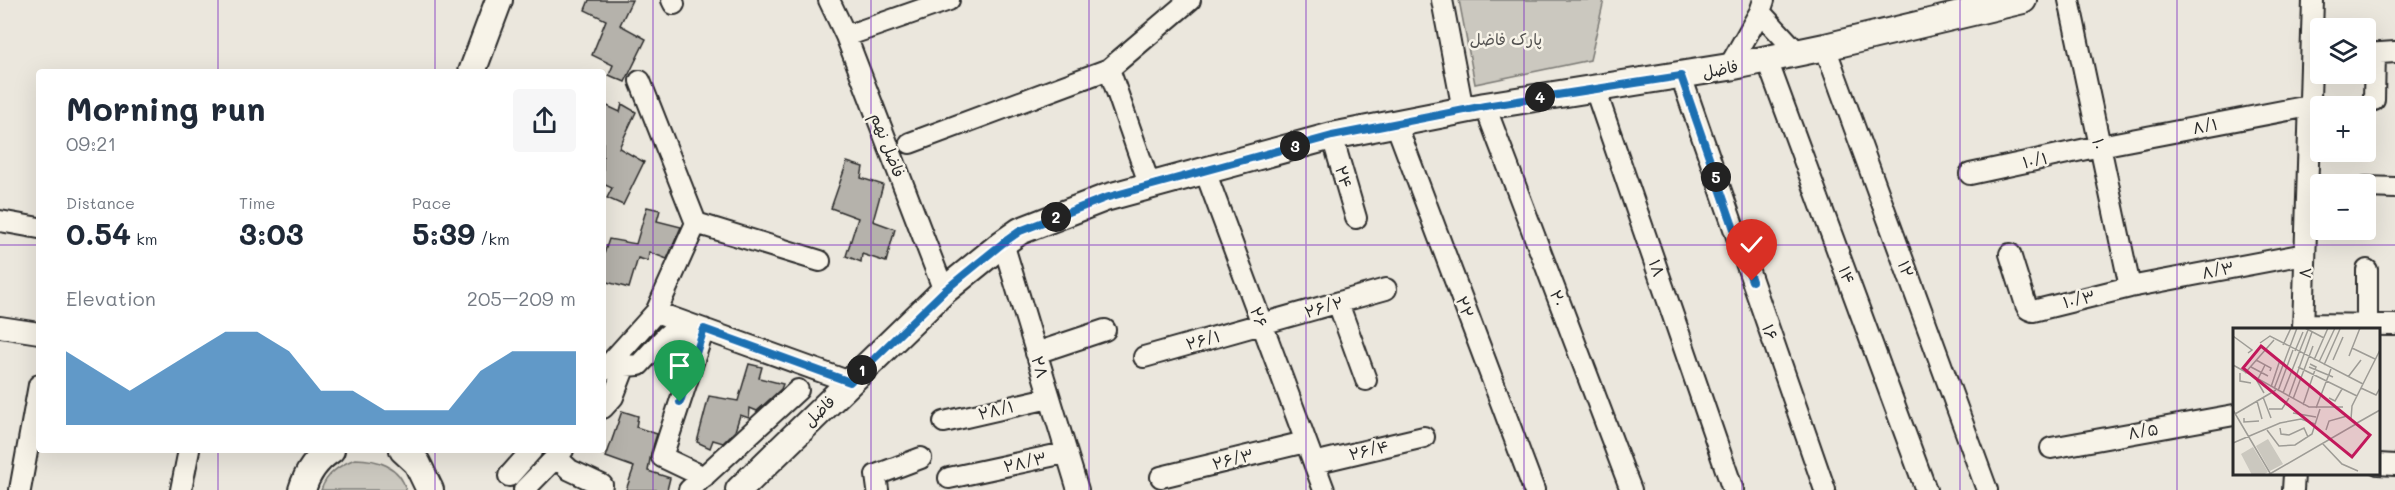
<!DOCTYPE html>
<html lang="en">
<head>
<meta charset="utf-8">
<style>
  :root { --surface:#fff; --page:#f6f6f7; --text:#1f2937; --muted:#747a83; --accent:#1f6fb2 }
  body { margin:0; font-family:Mali,"Playpen Sans Arabic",sans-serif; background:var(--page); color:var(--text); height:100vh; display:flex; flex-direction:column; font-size:22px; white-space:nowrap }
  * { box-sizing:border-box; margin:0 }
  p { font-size:20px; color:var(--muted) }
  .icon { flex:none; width:33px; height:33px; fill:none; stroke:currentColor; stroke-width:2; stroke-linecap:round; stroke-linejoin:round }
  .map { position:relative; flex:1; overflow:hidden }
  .drawer { position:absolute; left:36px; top:69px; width:570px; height:384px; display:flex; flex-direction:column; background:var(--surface); border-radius:6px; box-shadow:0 6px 24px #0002 }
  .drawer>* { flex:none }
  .tools { position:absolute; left:2310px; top:18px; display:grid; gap:12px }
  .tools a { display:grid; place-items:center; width:66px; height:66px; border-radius:6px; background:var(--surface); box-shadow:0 6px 24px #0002; font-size:30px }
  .pin { position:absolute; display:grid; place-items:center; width:51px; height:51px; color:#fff; margin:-62px -26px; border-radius:50% 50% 50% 0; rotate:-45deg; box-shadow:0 0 6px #0007 }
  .pin .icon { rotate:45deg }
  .km { position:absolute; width:30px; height:30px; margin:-15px; border-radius:50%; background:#222; color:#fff; font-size:16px; line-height:30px; text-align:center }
  .round { display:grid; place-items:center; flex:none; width:63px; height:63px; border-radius:6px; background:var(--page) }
  .head { display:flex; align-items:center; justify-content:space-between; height:102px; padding:0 30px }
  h1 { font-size:33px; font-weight:700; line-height:45px }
  .figures { display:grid; grid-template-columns:repeat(3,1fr); gap:9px; height:102px; padding:6px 30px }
  .figures div { display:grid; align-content:center }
  .figures b { font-size:30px; font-weight:700 }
  .figures small { font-size:16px; font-weight:400 }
  .figures p { font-size:16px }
  .chart { height:168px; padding:12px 30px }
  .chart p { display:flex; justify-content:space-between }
  .chart svg { width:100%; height:108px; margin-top:6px; fill:var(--accent); opacity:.7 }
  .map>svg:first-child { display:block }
</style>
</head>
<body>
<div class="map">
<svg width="2395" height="490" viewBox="0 0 2395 490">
  <rect width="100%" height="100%" fill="#ebe7dd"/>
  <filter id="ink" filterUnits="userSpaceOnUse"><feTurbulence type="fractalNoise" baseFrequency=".0167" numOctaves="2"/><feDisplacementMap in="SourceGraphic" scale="12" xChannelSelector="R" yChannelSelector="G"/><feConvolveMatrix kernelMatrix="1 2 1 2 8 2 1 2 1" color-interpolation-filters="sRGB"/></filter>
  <g filter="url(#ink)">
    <path fill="#cbc8bf" stroke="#7b7a75" stroke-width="1.5" d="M1459 0H1604L1590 60 1475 84Z
      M355 459C377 459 400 466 406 490H321C327 473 340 465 355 459Z"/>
    <path fill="#b5b2ab" stroke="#2b2b2b" stroke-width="1.5" d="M589 0H632L620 25 646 39 625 82 609 75 613 65 592 55 606 20 585 10Z
      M603 104 620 112 622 104 636 112 619 148 644 162 623 205 607 198 612 188 603 184Z
      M847 162 863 167 861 178 883 185 873 221 895 229 886 262 862 254 861 262 846 256 858 218 831 208Z
      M647 207 660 210 657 221 681 227 667 259 649 252 648 261 638 258 629 288 603 281V257L609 239 636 244Z
      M749 364 762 367 759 378 783 384 781 389 757 411 750 408 749 418 740 415 735 431 723 443 713 440 710 448 697 442 709 396 738 401Z
      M622 411 638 416 636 427 657 434 651 453 648 471 670 478 667 490H626L634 467 606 457Z"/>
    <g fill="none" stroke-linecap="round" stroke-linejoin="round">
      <g stroke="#2b2b2b" stroke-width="24">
        <path id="minor" d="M672 0 674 4
          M829 0 846 36 944 291
          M1442 0 1463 110
          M2069 0 2130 287
          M1760 12 1797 52
          M846 36 949 0
          M1825 47 1987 490
          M2366 54 2395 52
          M1767 60 1926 490
          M1729 67 1760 12 1764 0
          M1109 69 1150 186
          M1681 76 1825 490
          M1595 89 1733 490
          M2374 100 2375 53
          M1485 106 1631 490
          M1396 124 1534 490
          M1332 136 1356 218
          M910 143 1109 69 1190 0
          M1205 171 1324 490
          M1970 174 2100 146 2309 106
          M2366 187 2395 188
          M0 221 39 228
          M696 223 820 261
          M1003 243 1078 490
          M2010 254 2026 305 2028 309 2033 311 2130 287 2305 254
          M1338 303 1366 380
          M656 312 850 382
          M2303 324 2395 325
          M2367 324V270
          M0 327 39 333
          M2303 330 2313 0
          M1036 353 1105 330
          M1144 357 1386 289
          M603 371 656 312 696 223 640 81
          M603 408 613 397 625 366 639 365 667 335 698 347
          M944 422 1049 398
          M2051 448 2234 415
          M556 457 570 470 602 485 600 490
          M1314 463 1424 437
          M2378 464 2395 465
          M509 476 532 450
          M704 477 662 457 704 329
          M1161 477 1305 442
          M949 478 1065 453
          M20 490 39 385
          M181 490 189 450
          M524 490 563 450
          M689 490 798 390
          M878 490 876 475 921 458
          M2293 490 2294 474"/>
      </g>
      <g stroke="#2b2b2b" stroke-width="30">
        <path id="major" d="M472 72 499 0
          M403 450 417 463 430 490
          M302 490C307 473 316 460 331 450
          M739 490 944 291 1003 243 1020 231 1105 198 1332 136 1485 106 1729 67 1825 47 2023 0"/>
      </g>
      <use href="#minor" stroke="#f7f3e8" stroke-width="20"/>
      <use href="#major" stroke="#f7f3e8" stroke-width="26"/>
    </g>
  </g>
  <g fill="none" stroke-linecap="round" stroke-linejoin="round" filter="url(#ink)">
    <g stroke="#fff" stroke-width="12">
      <path id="route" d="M680 402 704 329 850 382 944 291 1003 243 1020 231 1105 198 1332 136 1485 106 1681 76 1752 281"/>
    </g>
    <use href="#route" stroke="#1f6fb2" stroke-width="8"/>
  </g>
  <path fill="none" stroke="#7b2cbf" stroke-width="1.5" stroke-opacity="0.55" d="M218 0V72M435 0V72M653 0V490M871 0V490M1089 0V490M1306 0V490M1524 0V490M1742 0V490M1960 0V490M2177 0V490M0 245H39M603 245H2395M218 450V490M435 450V490"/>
  <g text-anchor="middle" stroke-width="5" stroke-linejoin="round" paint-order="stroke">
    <g font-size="16" fill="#535250" stroke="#f7f3e8">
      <text x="1506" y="45">پارک فاضل</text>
    </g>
    <g font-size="16" fill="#2b2b2b" stroke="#f7f3e8">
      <text transform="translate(1720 69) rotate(-11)" y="6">فاضل</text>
      <text transform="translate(2205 126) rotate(-11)" y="6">۸/۱</text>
      <text transform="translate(2099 144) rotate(78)" y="6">۱۰</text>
      <text transform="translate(888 145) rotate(69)" y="6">فاضل نهم</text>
      <text transform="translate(2035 160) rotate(-12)" y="6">۱۰/۱</text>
      <text transform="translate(1344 177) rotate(74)" y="6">۲۴</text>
      <text transform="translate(1657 268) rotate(71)" y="6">۱۸</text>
      <text transform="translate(1906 269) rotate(70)" y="6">۱۲</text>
      <text transform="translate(2218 270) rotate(-11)" y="6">۸/۳</text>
      <text transform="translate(2305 273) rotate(-88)" y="6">۸</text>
      <text transform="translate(1847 275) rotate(70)" y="6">۱۴</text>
      <text transform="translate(1558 298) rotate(69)" y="6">۲۰</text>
      <text transform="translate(2079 299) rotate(-13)" y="6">۱۰/۳</text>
      <text transform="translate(1324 307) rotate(-16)" y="6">۲۶/۲</text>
      <text transform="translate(1465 307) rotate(69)" y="6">۲۲</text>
      <text transform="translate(1259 317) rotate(70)" y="6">۲۶</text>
      <text transform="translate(1770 332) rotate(71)" y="6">۱۶</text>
      <text transform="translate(1203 340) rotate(-15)" y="6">۲۶/۱</text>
      <text transform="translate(1040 367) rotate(74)" y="6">۲۸</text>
      <text transform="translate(996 410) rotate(-13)" y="6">۲۸/۱</text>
      <text transform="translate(819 411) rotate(-44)" y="6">فاضل</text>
      <text transform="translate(2143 431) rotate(-10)" y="6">۸/۵</text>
      <text transform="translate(1369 450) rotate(-13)" y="6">۲۶/۴</text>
      <text transform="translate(1233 459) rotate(-14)" y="6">۲۶/۳</text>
      <text transform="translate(1025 462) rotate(-12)" y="6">۲۸/۳</text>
    </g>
  </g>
  <g transform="translate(2233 328)">
    <rect width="147" height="147" fill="#ebe7dd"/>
    <path d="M35 111 50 136 37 143 23 118ZM20 119 35 144 30 147H19L8 126Z" fill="#cbc8bf"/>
    <path fill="none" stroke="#9e9c96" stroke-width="1.5" d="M72 0 91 10M0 8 19 22 15 25M27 15 37 8 130 56M50 17 58 0M119 20 142 31M62 23 70 4M116 28 127 0M23 32 38 40 37 43M81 32 95 0M100 32 110 9M86 34 102 0M0 37 76 79H110M91 37 107 1M18 39 35 48M65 39 124 68M76 39 100 49M7 45V53L18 55M12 45 41 12M115 49 128 32M38 59 47 32M128 60 143 67 147 60M41 61 64 0M45 63 60 22M31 65 24 53 32 37M50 65 75 2M56 68 79 4M30 69 38 90M96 70 102 73 109 61M60 71 80 18M24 73 29 91M70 77 83 39 77 36M83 80 98 41M36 81H49L56 70M0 82 37 145M60 85 83 89M2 86 43 62M11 90V94L26 93M118 91 119 78 147 22M124 95 147 82M47 100 48 106 56 107 71 100 75 109M34 102 46 118 62 117 79 106 87 81M93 102 96 93 114 88M0 115 47 95 68 91 82 96M89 115 109 136 125 143M35 147 123 96"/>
    <path fill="#c2185b" fill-opacity="0.15" stroke="#c2185b" stroke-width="3" d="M28 18 137 107 119 129 10 40Z"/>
    <rect width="147" height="147" fill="none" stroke="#2b2b2b" stroke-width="3"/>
  </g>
</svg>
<div class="tools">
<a><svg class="icon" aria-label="layers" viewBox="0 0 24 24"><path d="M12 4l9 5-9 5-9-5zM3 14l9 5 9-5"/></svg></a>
<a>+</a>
<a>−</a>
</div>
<div class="pin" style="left:680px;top:402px;background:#1e9e55"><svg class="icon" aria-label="arrive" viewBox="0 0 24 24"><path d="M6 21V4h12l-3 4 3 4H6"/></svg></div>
<div class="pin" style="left:1752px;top:281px;background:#d93025"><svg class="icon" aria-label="check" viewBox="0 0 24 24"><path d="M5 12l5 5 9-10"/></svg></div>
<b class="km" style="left:862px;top:370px">1</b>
<b class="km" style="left:1056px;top:217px">2</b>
<b class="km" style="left:1295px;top:146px">3</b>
<b class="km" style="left:1540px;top:97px">4</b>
<b class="km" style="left:1716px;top:177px">5</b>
<section class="drawer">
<div class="head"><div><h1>Morning run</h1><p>09:21</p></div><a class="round"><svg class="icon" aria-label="share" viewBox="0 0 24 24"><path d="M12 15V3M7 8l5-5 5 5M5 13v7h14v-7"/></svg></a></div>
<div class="figures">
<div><p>Distance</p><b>0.54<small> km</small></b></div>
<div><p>Time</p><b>3:03</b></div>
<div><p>Pace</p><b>5:39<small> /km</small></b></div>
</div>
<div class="chart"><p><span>Elevation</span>205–209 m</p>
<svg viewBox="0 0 160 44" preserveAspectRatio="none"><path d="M0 44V14L10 22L20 30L30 22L40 14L50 6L60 6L70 14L80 30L90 30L100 38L110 38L120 38L130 22L140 14L150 14L160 14V44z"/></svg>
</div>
</section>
</div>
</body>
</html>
